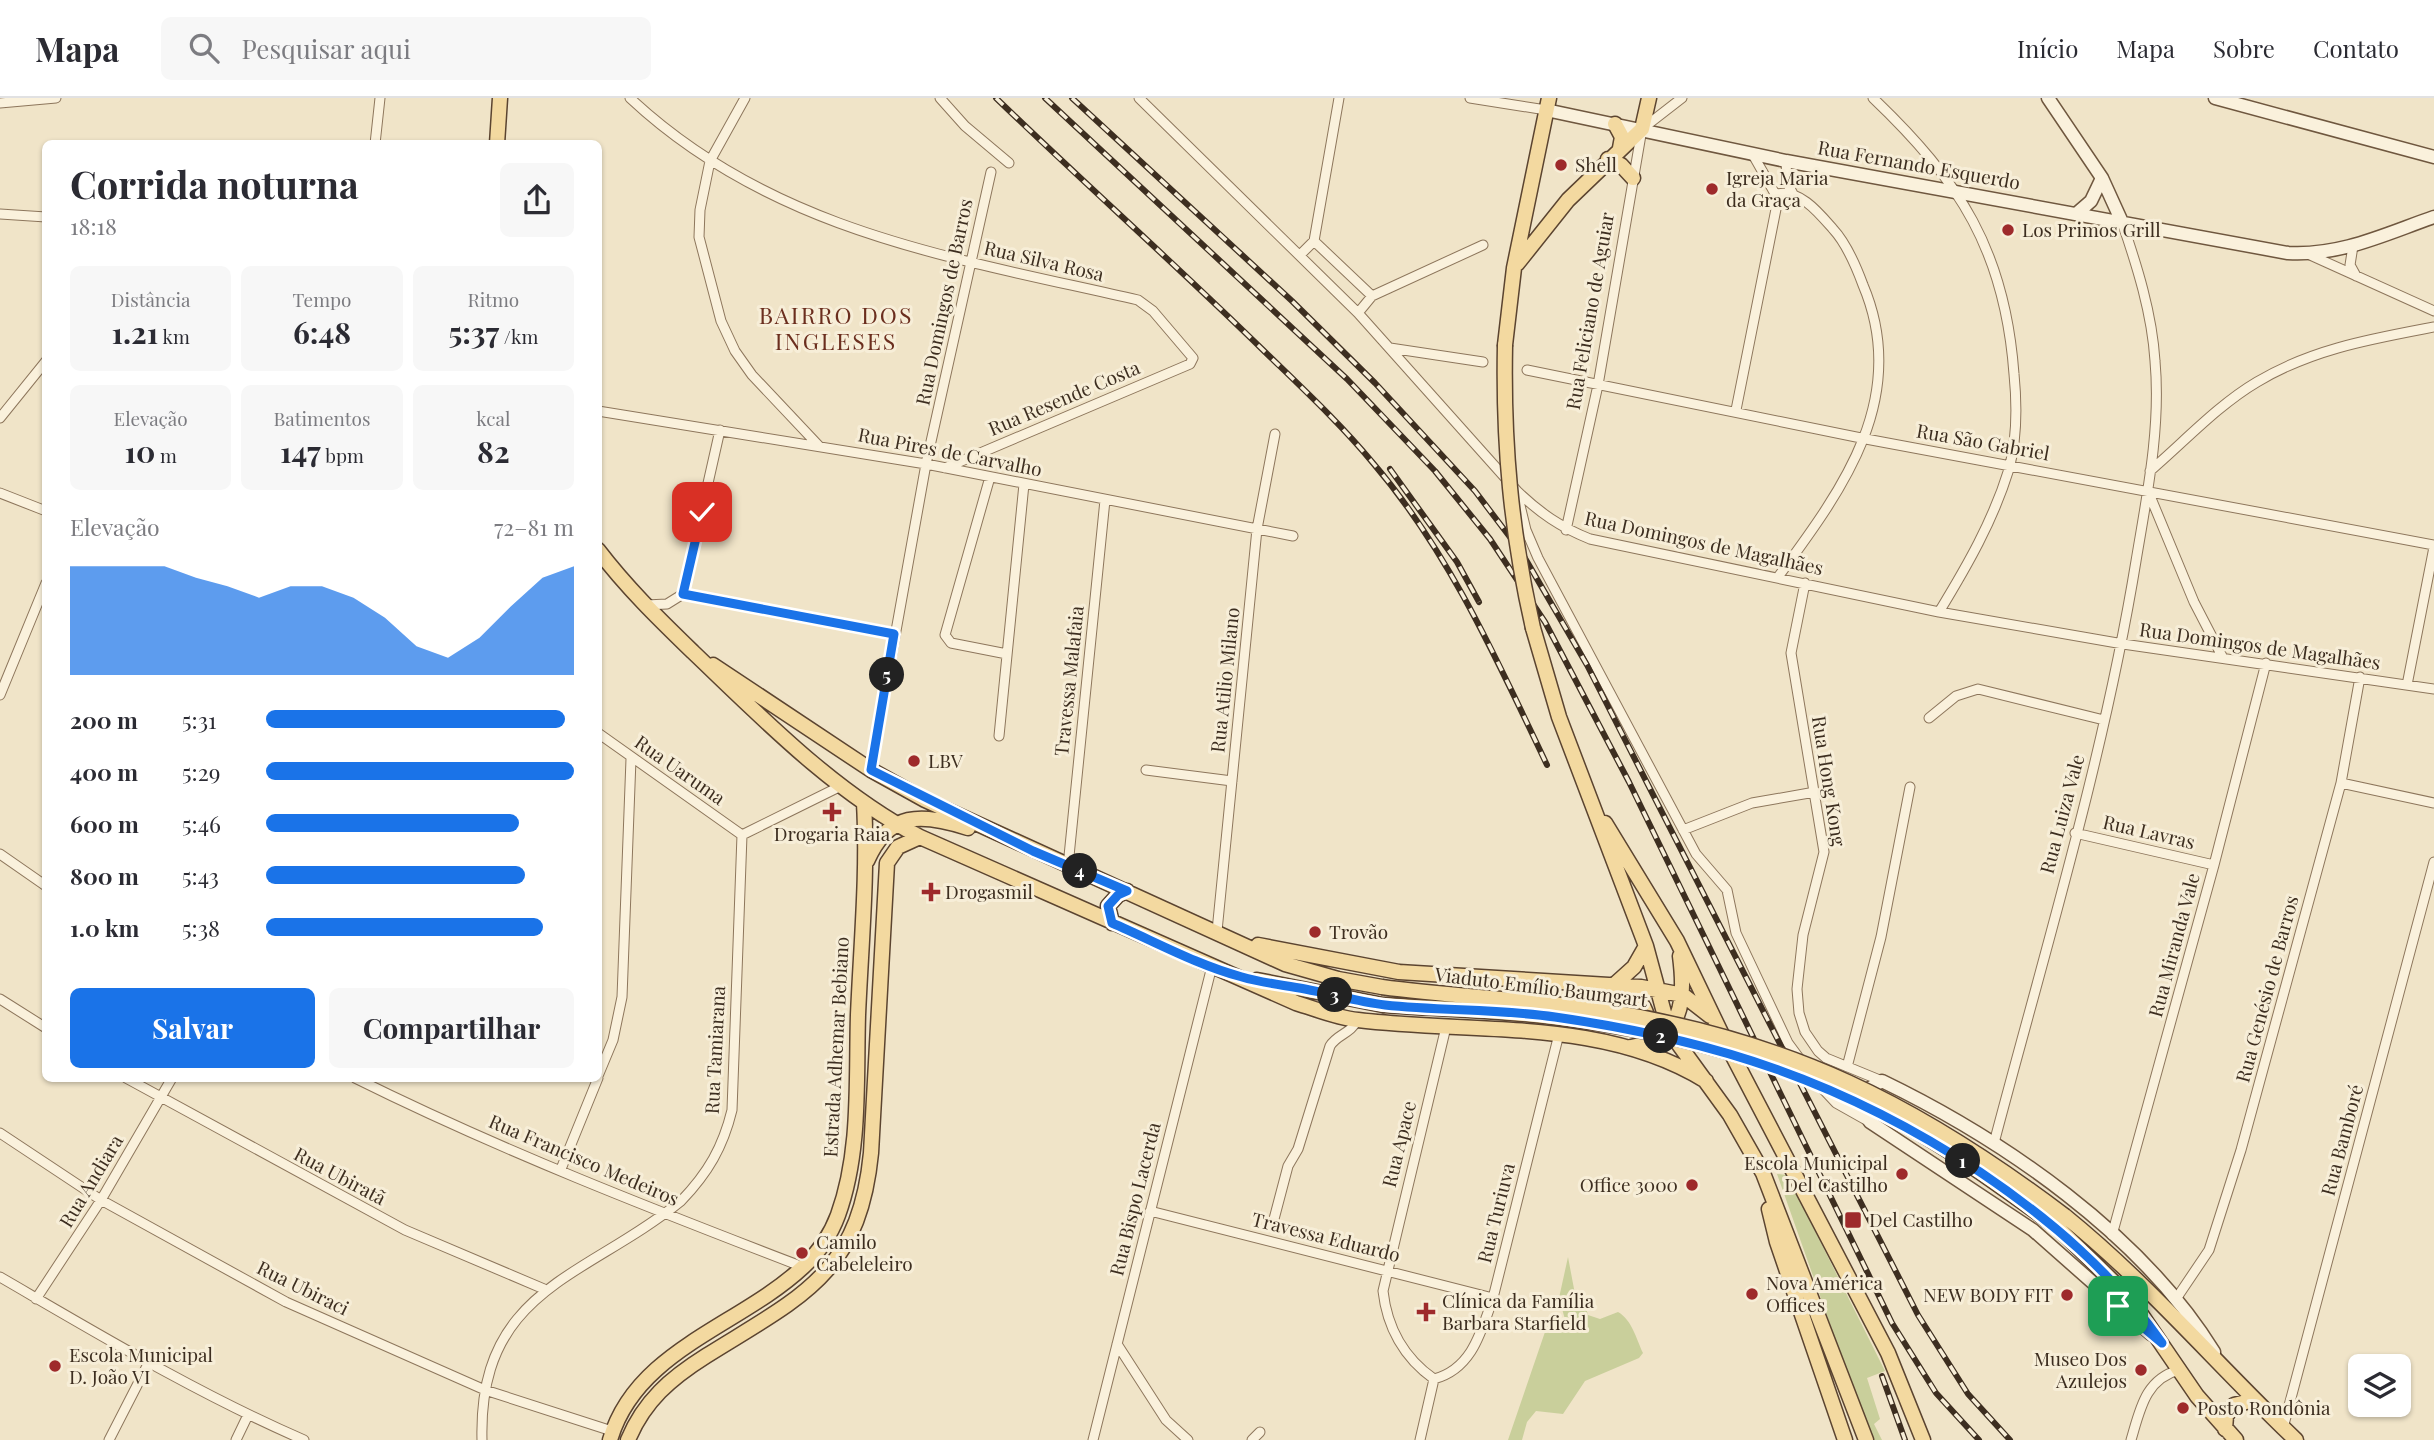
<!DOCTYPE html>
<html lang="pt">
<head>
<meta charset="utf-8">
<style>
  :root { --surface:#fff; --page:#f7f7f7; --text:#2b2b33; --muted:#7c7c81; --line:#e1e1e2; --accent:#1a73e8 }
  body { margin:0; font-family:"Playfair Display",serif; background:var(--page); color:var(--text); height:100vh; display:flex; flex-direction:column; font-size:26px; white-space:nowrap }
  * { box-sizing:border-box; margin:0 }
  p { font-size:23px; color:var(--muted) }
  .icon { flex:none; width:38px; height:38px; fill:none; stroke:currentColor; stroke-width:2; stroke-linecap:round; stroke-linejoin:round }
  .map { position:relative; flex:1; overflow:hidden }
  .details { position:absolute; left:42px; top:42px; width:560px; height:942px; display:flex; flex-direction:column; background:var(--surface); border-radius:10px; box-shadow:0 2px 5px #0004 }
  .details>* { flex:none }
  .tools { position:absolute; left:2348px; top:1256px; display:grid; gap:14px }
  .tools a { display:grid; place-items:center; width:63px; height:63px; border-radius:10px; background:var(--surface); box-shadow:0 2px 5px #0004; font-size:35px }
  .pin { position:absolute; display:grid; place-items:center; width:60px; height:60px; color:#fff; margin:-30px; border-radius:14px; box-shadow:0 4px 10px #0006 }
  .km { position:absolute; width:35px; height:35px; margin:-18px; border-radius:50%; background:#222; color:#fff; font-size:19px; line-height:35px; text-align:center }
  .round { display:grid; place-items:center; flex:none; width:74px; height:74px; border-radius:10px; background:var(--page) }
  .headline { display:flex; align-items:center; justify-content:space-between; height:119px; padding:0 28px }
  h1 { font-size:38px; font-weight:700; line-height:52px }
  .metrics { display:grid; grid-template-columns:repeat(3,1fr); gap:10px; height:119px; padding:7px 28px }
  .metrics div { display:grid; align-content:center; border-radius:10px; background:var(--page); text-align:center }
  .metrics b { font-size:30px; font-weight:700 }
  .metrics small { font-size:19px; font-weight:400 }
  .metrics p { font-size:19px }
  .chart { height:196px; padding:14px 28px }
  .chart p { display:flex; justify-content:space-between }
  .chart svg { width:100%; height:126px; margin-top:7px; fill:var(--accent); opacity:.7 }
  .cta { display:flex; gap:14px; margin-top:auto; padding:14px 28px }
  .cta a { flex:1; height:80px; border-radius:10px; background:var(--accent); color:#fff; font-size:28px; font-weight:700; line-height:80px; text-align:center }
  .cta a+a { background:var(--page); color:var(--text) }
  ul { padding:0 28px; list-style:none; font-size:23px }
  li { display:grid; grid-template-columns:112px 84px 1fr; align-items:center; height:52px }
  li i { height:18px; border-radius:9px; background:var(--accent) }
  header { display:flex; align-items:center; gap:42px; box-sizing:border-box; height:98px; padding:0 35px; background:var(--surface); border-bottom:2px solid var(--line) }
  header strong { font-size:33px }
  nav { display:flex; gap:38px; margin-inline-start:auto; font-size:24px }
  .search { width:490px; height:63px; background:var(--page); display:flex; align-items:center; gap:18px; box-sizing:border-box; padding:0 24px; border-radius:10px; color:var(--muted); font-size:26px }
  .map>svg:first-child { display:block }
</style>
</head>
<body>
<header>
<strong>Mapa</strong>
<div class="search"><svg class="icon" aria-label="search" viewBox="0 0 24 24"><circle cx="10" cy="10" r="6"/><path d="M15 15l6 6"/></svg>Pesquisar aqui</div>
<nav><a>Início</a><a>Mapa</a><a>Sobre</a><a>Contato</a></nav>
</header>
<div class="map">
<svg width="2434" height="1342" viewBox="0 0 2434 1342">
  <rect width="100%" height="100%" fill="#f0e4c8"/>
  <path fill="#c9cf9b" d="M1777 1076 1787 1077 1885 1273 1867 1280 1880 1321 1874 1326 1882 1342H1871Z
    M1568 1159 1575 1196 1583 1200 1588 1217 1600 1221 1618 1214C1632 1222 1636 1240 1643 1255L1639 1260 1585 1283 1563 1316 1536 1313 1527 1324 1522 1342H1508L1546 1231 1549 1226 1560 1228 1566 1225 1559 1200Z"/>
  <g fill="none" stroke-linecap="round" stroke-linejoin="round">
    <g stroke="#8d765c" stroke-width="11">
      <path id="street" d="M630 0C773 134 955 160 1138 202L1153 213 1193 260 1190 266 945 370
        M745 0 710 63 700 112 699 139 721 223 735 253 752 277 819 348
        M940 0 965 28 1009 65
        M1139 0 1358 215 1517 393C1540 415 1560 429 1590 441L1939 514 2123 546 2434 591
        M1470 0 1546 12
        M1873 0C1960 83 2005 153 2014 276 2017 306 2017 341 2009 371 1993 423 1967 468 1939 514
        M0 5 56 0
        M375 46 380 0
        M1786 63 1787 85 1793 96
        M1777 96C1800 91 1819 115 1833 131 1847 146 1856 168 1863 187 1911 300 1842 392 1778 479
        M0 116 46 119
        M1314 143 1372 198
        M2353 148 2350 167 2356 178
        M1300 157 1314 143 1339 0
        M2310 157 2434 213
        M1358 215 1372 198 1483 147
        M1390 250 1483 264
        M1527 272 1866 341 2434 447
        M1736 312 1778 101 1752 55
        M598 313 926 366 1293 438
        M0 320 46 263
        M2150 373C2184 344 2218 307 2257 284 2312 251 2371 241 2434 229
        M990 379 945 537 951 545 1007 556
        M2148 393 2194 504 2222 558
        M0 395 46 413
        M1517 395 1526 432 1538 460 1696 756 1727 792 1736 835 1788 945 1802 964
        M1566 432 1598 287 1642 31 1682 0
        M1805 485 1791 555 1824 754 1803 837 1797 891 1799 915 1805 934 1818 953 1826 960 1882 983
        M683 496 894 535
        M646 507 667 506 683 496 720 332
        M2407 587 2434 449
        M0 597 46 485
        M1929 620 1956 598 1978 591 2104 622
        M598 635 742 737
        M999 638 1024 386
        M871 672 926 366 991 74
        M1146 672 1232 683
        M2341 685 2434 705
        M1683 732 1752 705 1815 694
        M2075 735 2214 767
        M742 737 843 687
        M0 756 46 788
        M1068 768 1105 402
        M1217 833 1257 431 1275 336
        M0 901 46 930
        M1847 969 1881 839 1910 689
        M598 978 613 942 622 899 631 661
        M126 980 405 1132 544 1191
        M355 980C500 1052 652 1111 803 1169
        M1821 989 1836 1005 1868 1023
        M0 1035 101 1102 286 1204 485 1292 612 1333
        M1994 1045C2045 852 2104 659 2136 463 2147 397 2161 329 2155 263 2152 215 2137 168 2122 124
        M561 1071 598 980
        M1150 1113 1493 1200
        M1274 1121 1288 1068 1298 1051 1330 948C1337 936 1351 936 1357 922
        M2112 1137 2214 767 2266 565
        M0 1179C100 1237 198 1296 304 1342
        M36 1201 101 1102 172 980
        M2176 1201 2209 1152 2241 1052 2341 685 2360 579
        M1117 1246 1166 1322 1188 1342
        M1434 1281C1472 1271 1481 1234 1493 1200L1559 936
        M1434 1281C1404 1260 1387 1229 1383 1193L1446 929
        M2283 1330 2434 764
        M109 1342 148 1266
        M236 1342 248 1317
        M482 1342C478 1190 586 1180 681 1103 708 1075 723 1049 732 1012L742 737
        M1093 1342 1212 868
        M1252 1342 1260 1334
        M1420 1342 1434 1281
        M2131 1342C2140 1312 2145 1281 2179 1272"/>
    </g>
    <g stroke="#6f573f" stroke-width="15">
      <path id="secondary" d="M2048 0 2102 80 2122 124
        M2215 0 2434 59
        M1546 12 1786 63 2288 155C2341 158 2385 136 2434 119
        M2076 116 2091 103 2102 80
        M2151 1236 2033 1132 1870 1024 1859 1007 1863 994 1882 983C2004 1042 2142 1137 2214 1254"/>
    </g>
    <g stroke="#5b4430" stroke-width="17">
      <path id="primary" d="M1615 26 1622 39 1620 50
        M497 46 500 0
        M1608 61 1621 67 1633 80
        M1517 166 1568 102 1642 31 1649 0
        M1505 247 1514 170 1549 0
        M598 452C627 490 659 521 693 554 762 620 834 694 920 739L1296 905C1316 911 1337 920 1358 922 1473 936 1603 919 1706 983
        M1533 530 1559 619 1646 848 1669 933 1730 1017 1763 1075 1866 1342
        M713 567 871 672 925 702 1285 866 1338 881 1382 889
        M1605 725 1677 843 1724 941 1888 1255 1923 1342
        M867 763C889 713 921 715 968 730
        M1112 825 1108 808 1118 797 1127 793
        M1258 847 1399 874 1641 889 1683 897 1710 918
        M1257 882 1383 907
        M1614 887 1634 869 1646 848
        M1621 891C1639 900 1651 911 1646 932
        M1631 949C1683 939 1686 904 1680 858
        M1769 1111 1777 1144 1845 1342
        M2065 1118C2149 1186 2218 1268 2296 1342
        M2057 1129 2130 1200 2197 1298 2236 1342
        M2225 1331 2226 1318 2234 1307 2254 1302
        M610 1342C636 1252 740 1228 803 1169 818 1155 831 1136 838 1117 861 1054 856 982 858 917 861 847 868 775 864 705
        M628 1342C644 1303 671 1280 706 1258 800 1199 859 1177 871 1055L887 765 898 749 920 739"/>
    </g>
    <use href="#street" stroke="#faf1dc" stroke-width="9"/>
    <use href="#secondary" stroke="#faf1dc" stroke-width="12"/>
    <use href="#primary" stroke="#f3d9a0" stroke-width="14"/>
    <g stroke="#3d2e20" stroke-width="6">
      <path id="rail" d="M996 0C1084 85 1175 166 1262 251 1300 288 1339 324 1373 365 1449 454 1497 562 1547 667
        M1045 0 1347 281 1435 373 1490 441 1545 524 1629 684 1892 1225 1936 1295 1979 1342
        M1072 0 1292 203 1375 285 1475 393 1522 455 1587 567 1918 1217 1968 1296 2010 1342
        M1390 371 1457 464 1479 504
        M1882 1278 1905 1342"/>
    </g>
    <use href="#rail" stroke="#f7eed8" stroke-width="3.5" stroke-dasharray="10" stroke-linecap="butt"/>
    <g stroke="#5b4430" stroke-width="17" stroke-linecap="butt">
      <path id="primary-bridge" d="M1505 247C1503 346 1511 434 1533 530
        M1382 889C1456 899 1531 901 1605 913 1789 942 1917 1006 2065 1118
        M1383 907C1439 911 1496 912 1552 919 1685 934 1821 973 1936 1045 1978 1071 2017 1100 2057 1129"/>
    </g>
    <use href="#primary-bridge" stroke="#f3d9a0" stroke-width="14"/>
  </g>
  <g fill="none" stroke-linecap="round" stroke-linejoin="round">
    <g stroke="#fff" stroke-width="14">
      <path id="route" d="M702 414 683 496 894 536 871 672 1033 753 1127 793 1118 797 1108 808 1112 825C1154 843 1197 867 1242 879 1262 885 1284 887 1305 891 1332 896 1359 904 1385 907 1442 913 1499 911 1555 919 1716 942 1844 984 1980 1074 2051 1122 2113 1175 2162 1245L2118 1208"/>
    </g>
    <use href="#route" stroke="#1a73e8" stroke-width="9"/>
  </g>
  <g fill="#9e2a2b" stroke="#f7eed8" stroke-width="2.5">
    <circle cx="1561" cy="67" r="7"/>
    <circle cx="1712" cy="91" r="7"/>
    <circle cx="2008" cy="132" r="7"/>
    <circle cx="914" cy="663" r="7"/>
    <path d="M828.5 703.5h7v7h7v7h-7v7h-7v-7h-7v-7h7z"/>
    <path d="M927.5 783.5h7v7h7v7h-7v7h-7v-7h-7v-7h7z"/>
    <circle cx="1315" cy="834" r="7"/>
    <circle cx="1902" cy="1076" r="7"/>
    <circle cx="1692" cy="1087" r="7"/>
    <rect x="1844" y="1113" width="18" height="18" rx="3.5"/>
    <circle cx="802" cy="1155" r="7"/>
    <circle cx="1752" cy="1196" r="7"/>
    <circle cx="2067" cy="1197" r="7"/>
    <path d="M1422.5 1203.5h7v7h7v7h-7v7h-7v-7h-7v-7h7z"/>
    <circle cx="55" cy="1268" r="7"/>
    <circle cx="2141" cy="1272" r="7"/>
    <circle cx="2183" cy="1310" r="7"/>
  </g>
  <g text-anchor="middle" stroke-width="6" stroke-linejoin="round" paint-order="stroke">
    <g font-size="19" fill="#3d2e20" stroke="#f7eed8" text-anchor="start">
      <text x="1575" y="74">Shell</text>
      <text x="1726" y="87">Igreja Maria<tspan x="1726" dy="22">da Graça</tspan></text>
      <text x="2022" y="139">Los Primos Grill</text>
      <text x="928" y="670">LBV</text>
      <text x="832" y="743" text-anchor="middle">Drogaria Raia</text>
      <text x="945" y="801">Drogasmil</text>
      <text x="1329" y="841">Trovão</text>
      <text x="1888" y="1072" text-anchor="end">Escola Municipal<tspan x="1888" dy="22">Del Castilho</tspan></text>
      <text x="1678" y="1094" text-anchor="end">Office 3000</text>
      <text x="1869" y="1129">Del Castilho</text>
      <text x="816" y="1151">Camilo<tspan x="816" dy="22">Cabeleleiro</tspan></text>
      <text x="1766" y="1192">Nova América<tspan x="1766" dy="22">Offices</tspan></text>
      <text x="2053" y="1204" text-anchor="end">NEW BODY FIT</text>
      <text x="1442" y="1210">Clínica da Família<tspan x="1442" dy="22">Barbara Starfield</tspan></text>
      <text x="69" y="1264">Escola Municipal<tspan x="69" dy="22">D. João VI</tspan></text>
      <text x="2127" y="1268" text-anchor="end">Museo Dos<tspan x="2127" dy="22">Azulejos</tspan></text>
      <text x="2197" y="1317">Posto Rondônia</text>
    </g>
    <g font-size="19" fill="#3d2e20" stroke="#f7eed8">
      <text transform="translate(1919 67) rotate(10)" y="7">Rua Fernando Esquerdo</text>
      <text transform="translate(1044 163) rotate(13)" y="7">Rua Silva Rosa</text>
      <text transform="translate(944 204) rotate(-78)" y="7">Rua Domingos de Barros</text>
      <text transform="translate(1590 213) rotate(-80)" y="7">Rua Feliciano de Aguiar</text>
      <text transform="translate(1064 300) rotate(-23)" y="7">Rua Resende Costa</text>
      <text transform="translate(1983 344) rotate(10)" y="7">Rua São Gabriel</text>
      <text transform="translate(950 354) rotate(11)" y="7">Rua Pires de Carvalho</text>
      <text transform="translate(1704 445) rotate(12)" y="7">Rua Domingos de Magalhães</text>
      <text transform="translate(2260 548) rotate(8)" y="7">Rua Domingos de Magalhães</text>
      <text transform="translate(1225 582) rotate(-84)" y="7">Rua Atilio Milano</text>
      <text transform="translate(1069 583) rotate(-84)" y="7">Travessa Malafaia</text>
      <text transform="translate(680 672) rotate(35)" y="7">Rua Uaruma</text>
      <text transform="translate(1829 683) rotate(81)" y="7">Rua Hong Kong</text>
      <text transform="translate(2062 716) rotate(-75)" y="7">Rua Luiza Vale</text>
      <text transform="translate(2149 734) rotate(13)" y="7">Rua Lavras</text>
      <text transform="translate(2174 847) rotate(-75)" y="7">Rua Miranda Vale</text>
      <text transform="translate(1541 889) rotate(7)" y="7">Viaduto Emílio Baumgart</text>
      <text transform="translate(2267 891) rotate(-75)" y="7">Rua Genésio de Barros</text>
      <text transform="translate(836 949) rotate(-87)" y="7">Estrada Adhemar Bebiano</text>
      <text transform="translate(715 952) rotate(-87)" y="7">Rua Tamiarana</text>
      <text transform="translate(2342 1042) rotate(-75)" y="7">Rua Bamboré</text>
      <text transform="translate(1399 1046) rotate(-76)" y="7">Rua Apace</text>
      <text transform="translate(584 1062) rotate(23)" y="7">Rua Francisco Medeiros</text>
      <text transform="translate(340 1078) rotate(28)" y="7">Rua Ubiratã</text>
      <text transform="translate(91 1083) rotate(-59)" y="7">Rua Andiara</text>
      <text transform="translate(1135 1101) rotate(-76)" y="7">Rua Bispo Lacerda</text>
      <text transform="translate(1496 1115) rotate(-76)" y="7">Rua Turiuva</text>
      <text transform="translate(1326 1139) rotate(14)" y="7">Travessa Eduardo</text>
      <text transform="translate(303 1190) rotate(26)" y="7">Rua Ubiraci</text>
    </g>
    <g font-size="23" letter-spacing="2" fill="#6b2e1e" stroke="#f7eed8">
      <text x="836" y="226">BAIRRO DOS<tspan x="836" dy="26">INGLESES</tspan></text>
    </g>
  </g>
</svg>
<div class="tools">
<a><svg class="icon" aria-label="layers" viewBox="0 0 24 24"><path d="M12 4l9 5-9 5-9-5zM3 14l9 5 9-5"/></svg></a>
</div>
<div class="pin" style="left:2118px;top:1208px;background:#1e9e55"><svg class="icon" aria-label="arrive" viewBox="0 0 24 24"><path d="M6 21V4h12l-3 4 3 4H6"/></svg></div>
<div class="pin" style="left:702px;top:414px;background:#d93025"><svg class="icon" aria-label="check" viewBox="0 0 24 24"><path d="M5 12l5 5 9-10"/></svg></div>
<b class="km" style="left:1963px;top:1063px">1</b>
<b class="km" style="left:1661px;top:938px">2</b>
<b class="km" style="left:1335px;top:897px">3</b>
<b class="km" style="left:1080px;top:773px">4</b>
<b class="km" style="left:887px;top:577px">5</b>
<section class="details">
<div class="headline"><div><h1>Corrida noturna</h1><p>18:18</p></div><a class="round"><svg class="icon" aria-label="share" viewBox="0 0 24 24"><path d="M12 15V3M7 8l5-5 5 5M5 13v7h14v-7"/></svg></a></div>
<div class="metrics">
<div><p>Distância</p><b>1.21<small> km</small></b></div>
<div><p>Tempo</p><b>6:48</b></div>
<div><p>Ritmo</p><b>5:37<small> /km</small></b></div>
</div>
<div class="metrics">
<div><p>Elevação</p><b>10<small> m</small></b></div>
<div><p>Batimentos</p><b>147<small> bpm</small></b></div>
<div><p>kcal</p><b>82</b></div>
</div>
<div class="chart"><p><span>Elevação</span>72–81 m</p>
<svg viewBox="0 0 160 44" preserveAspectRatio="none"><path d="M0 44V6L10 6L20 6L30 6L40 10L50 13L60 17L70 13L80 13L90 17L100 24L110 34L120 38L130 31L140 20L150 10L160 6V44z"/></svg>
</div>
<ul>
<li><b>200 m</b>5:31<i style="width:97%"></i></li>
<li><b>400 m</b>5:29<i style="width:100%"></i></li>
<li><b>600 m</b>5:46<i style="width:82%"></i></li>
<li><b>800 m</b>5:43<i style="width:84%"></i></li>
<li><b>1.0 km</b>5:38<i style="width:90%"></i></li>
</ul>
<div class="cta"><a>Salvar</a><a>Compartilhar</a></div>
</section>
</div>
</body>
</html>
